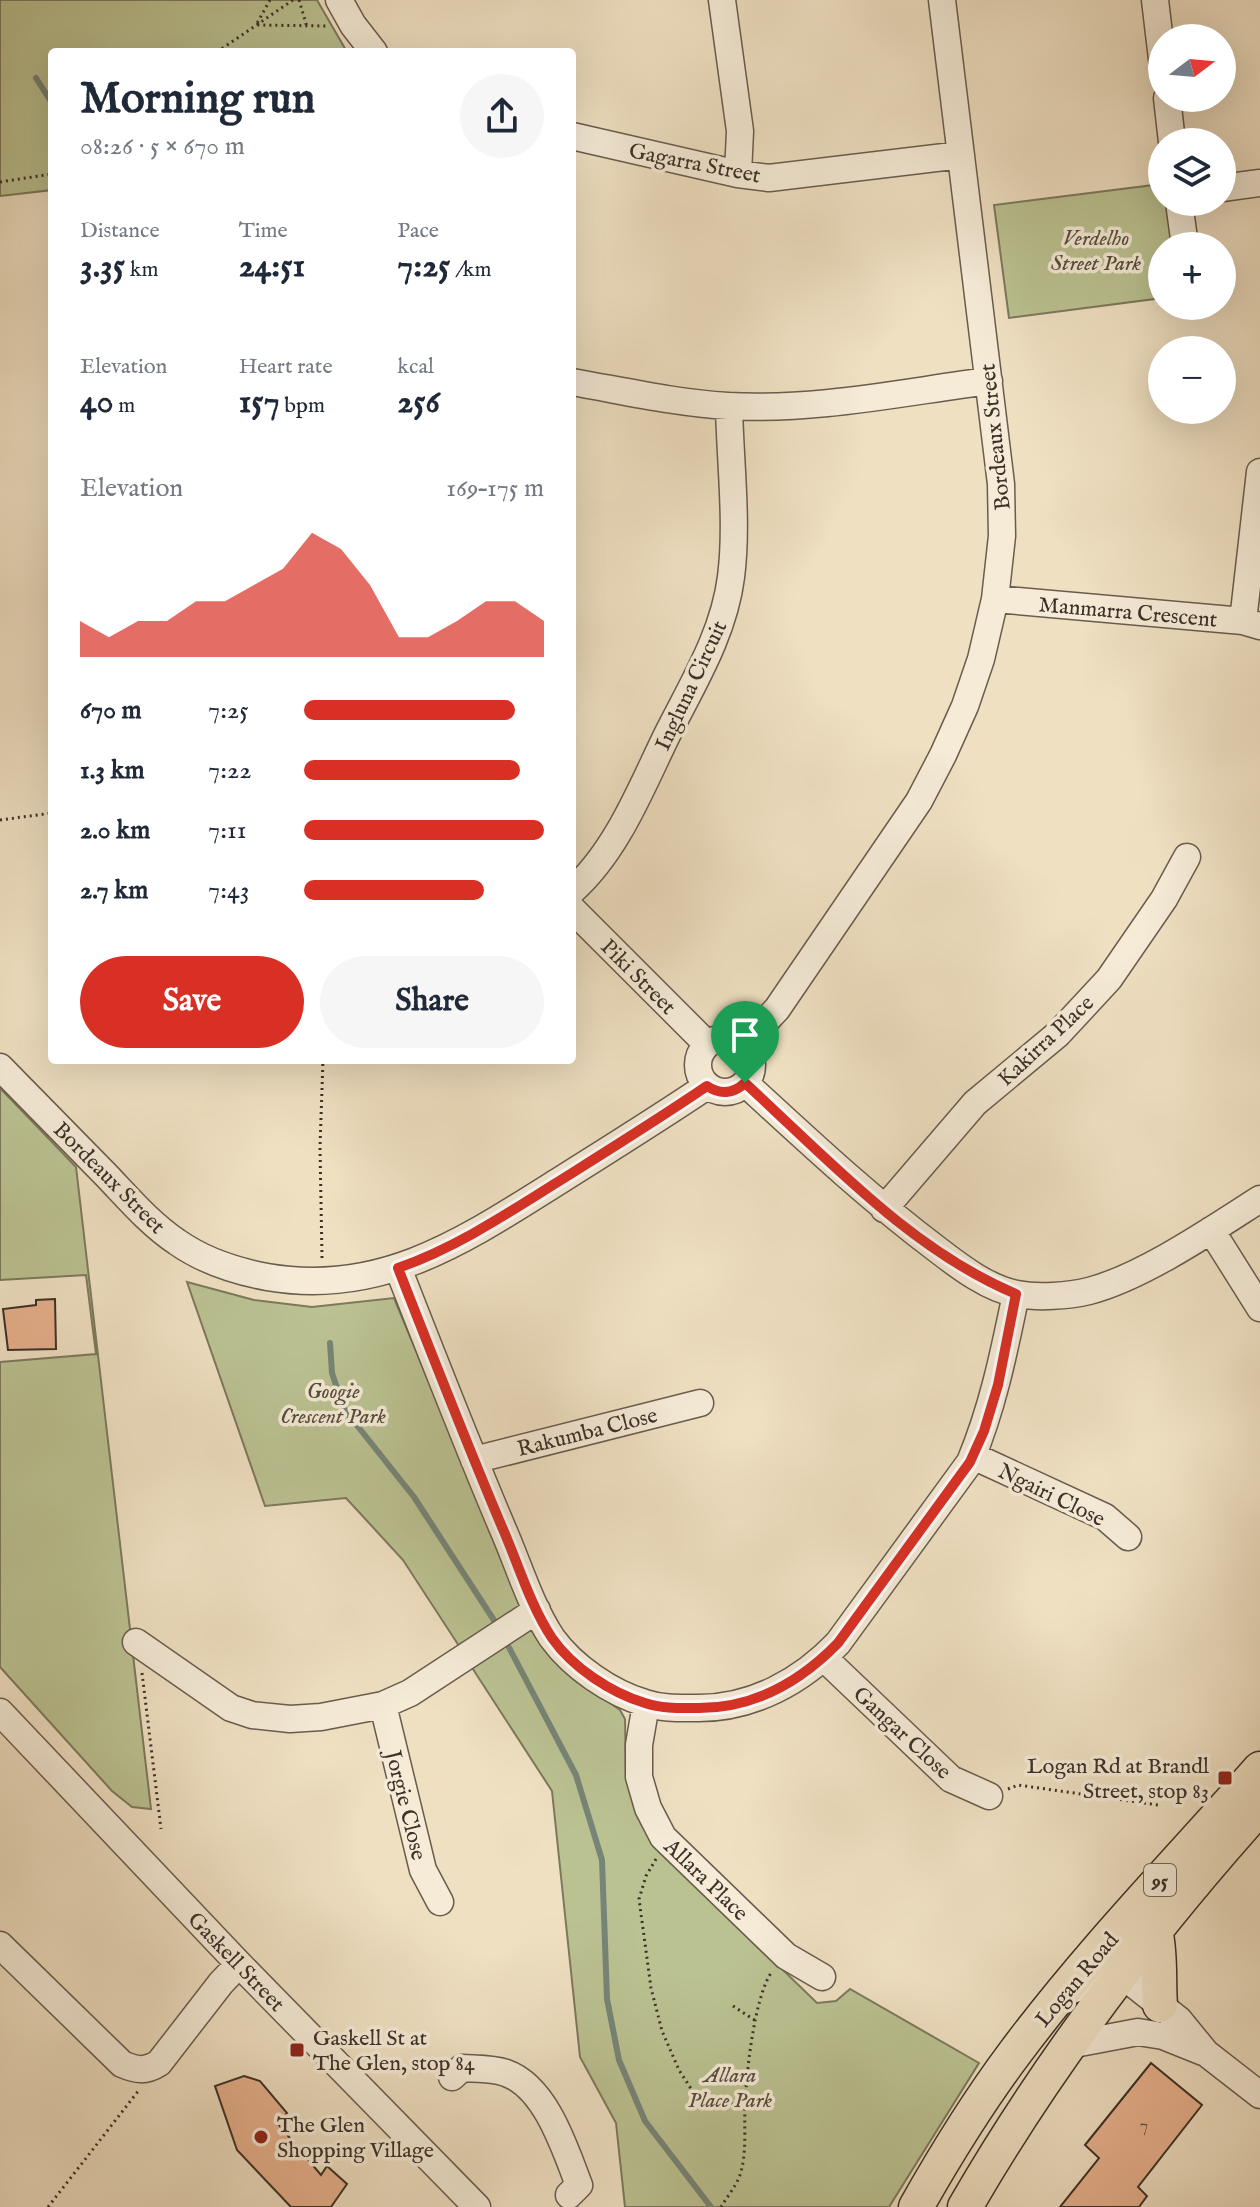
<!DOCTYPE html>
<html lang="en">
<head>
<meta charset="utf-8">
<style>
  :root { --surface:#fff; --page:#f6f6f7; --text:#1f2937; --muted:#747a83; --accent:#d93025 }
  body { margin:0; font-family:"IM FELL English",serif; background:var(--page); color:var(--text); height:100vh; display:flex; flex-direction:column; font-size:30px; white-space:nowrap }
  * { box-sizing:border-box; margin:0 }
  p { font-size:26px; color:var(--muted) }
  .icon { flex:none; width:44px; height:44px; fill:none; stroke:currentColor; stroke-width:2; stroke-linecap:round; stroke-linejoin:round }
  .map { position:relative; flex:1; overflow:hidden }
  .drawer { position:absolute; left:48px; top:48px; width:528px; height:1016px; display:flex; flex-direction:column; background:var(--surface); border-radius:8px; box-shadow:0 8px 32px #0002 }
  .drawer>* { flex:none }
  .needle { width:52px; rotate:74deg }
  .fabs { position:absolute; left:1148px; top:24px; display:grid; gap:16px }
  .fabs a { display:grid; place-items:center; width:88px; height:88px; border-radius:50%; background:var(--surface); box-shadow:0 8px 32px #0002; font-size:40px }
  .pin { position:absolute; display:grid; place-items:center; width:68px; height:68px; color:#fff; margin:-82px -34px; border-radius:50% 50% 50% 0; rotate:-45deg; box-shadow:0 0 8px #0007 }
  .pin .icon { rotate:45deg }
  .round { display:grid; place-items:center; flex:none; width:84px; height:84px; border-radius:42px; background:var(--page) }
  .summary { display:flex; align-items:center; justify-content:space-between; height:136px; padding:0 32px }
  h1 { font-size:44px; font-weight:700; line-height:60px }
  .metrics { display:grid; grid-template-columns:repeat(3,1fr); gap:12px; height:136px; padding:8px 32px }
  .metrics div { display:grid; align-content:center }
  .metrics b { font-size:34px; font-weight:700 }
  .metrics small { font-size:22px; font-weight:400 }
  .metrics p { font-size:22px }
  .chart { height:224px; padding:16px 32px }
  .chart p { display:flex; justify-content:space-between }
  .chart svg { width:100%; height:144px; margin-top:8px; fill:var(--accent); opacity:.7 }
  .action { display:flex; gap:16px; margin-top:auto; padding:16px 32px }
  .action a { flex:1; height:92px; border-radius:48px; background:var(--accent); color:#fff; font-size:32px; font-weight:700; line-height:92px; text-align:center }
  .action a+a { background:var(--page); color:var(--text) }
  ul { padding:0 32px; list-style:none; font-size:26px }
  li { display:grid; grid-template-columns:128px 96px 1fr; align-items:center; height:60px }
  li i { height:20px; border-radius:10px; background:var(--accent) }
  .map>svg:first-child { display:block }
</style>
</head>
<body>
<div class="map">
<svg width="1260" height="2207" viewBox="0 0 1260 2207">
  <rect width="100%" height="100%" fill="#efe0c2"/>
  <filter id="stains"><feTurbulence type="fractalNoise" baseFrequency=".0025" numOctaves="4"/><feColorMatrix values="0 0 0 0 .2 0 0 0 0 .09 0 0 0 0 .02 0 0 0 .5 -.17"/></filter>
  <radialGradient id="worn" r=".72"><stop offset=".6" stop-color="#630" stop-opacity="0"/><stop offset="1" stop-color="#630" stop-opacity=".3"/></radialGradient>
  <path fill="#bbc292" stroke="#7c795d" stroke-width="2" d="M0 0H317L347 52H52V190L0 196Z
    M1162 184V202H1167L1172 246H1162V298L1009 318 994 205Z
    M0 1088 76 1167 151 1809 132 1807 112 1791 0 1667V1362L96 1354 86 1275 0 1280Z
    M187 1282 254 1300 312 1307 394 1298 524 1611 461 1649 403 1560 346 1498 265 1506Z
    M531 1620 570 1675 620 1710 625 1719 626 1778 673 1863 817 2003 836 2001 850 1989 979 2063 889 2207H625L616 2123 580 2057 552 1791 469 1663Z"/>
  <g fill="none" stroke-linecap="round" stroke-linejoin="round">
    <path stroke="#768577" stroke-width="6" d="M36 78 52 103
      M330 1343 332 1373 344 1409 414 1497 499 1628
      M504 1638 576 1775 602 1860 607 1999 619 2060 645 2121 711 2207"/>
  </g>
  <path fill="#e7b18d" stroke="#3c3028" stroke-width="2" d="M55 1299 56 1349 8 1350 3 1309 36 1305V1300Z
    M1151 2063 1202 2105 1138 2187 1147 2196 1139 2207H1060L1099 2158 1085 2145Z
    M244 2076 260 2081 287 2113 278 2124 321 2175 327 2166 347 2184 331 2207H291L237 2150 215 2086Z"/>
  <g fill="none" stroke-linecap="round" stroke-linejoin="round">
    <g stroke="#695c4e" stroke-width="29">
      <path id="minor" d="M339 0 353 25 374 52
        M722 0 740 131 738 174
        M1155 0 1162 59
        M1167 98 1172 142
        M572 136 738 174 769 178 961 155
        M1222 188 1260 183
        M1179 202 1185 246
        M572 382C624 391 676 403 728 406 815 411 903 392 989 381
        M995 599 1243 621 1260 626
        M1243 621 1260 472
        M572 891C617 851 641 788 667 735 692 685 724 634 731 577 738 523 730 461 729 406
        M572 909 707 1044
        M698 1065a27 27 0 1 1 54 0a27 27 0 1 1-54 0Z
        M743 1045 777 1009 919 801 943 755 965 706 981 659 995 599 1002 536 1001 484 942 0
        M0 1067C35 1103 71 1139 106 1175 128 1198 150 1224 177 1242 204 1261 235 1271 267 1277 382 1297 465 1240 559 1181 608 1150 658 1119 707 1086
        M745 1083C808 1141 870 1199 938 1250 960 1267 989 1289 1017 1294 1038 1298 1068 1296 1089 1291 1143 1277 1213 1229 1260 1199
        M884 1209 975 1103 1058 1034 1109 979 1164 899 1187 857
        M1211 1230 1260 1308
        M398 1268C432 1355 466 1442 502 1527 518 1563 530 1605 552 1638 573 1667 611 1693 645 1703 663 1709 681 1708 699 1708 753 1708 802 1681 838 1643L970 1462C993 1407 1004 1352 1016 1294
        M973 1456 1105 1517 1128 1537
        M474 1460 700 1403
        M136 1642 231 1708 252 1715 290 1719 321 1717 383 1705 410 1693 537 1610
        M824 1658 951 1779 989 1796
        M646 1704 639 1745V1777L648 1808 663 1837 786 1956 822 1977
        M383 1705 423 1870 440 1902
        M0 1712 239 1964 477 2207
        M0 1945 122 2064C136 2070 145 2072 159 2063L221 1983 239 1964
        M1062 1993 1088 1985 1107 1976 1127 1979 1179 2020 1206 2053 1260 2095
        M1069 2045 1138 2032 1163 2036 1203 2052
        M452 2077 462 2068C476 2069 493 2068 506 2073 546 2087 565 2149 579 2185L569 2195"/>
    </g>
    <g stroke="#3c3028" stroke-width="37">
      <path id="major" d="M1155 1930C1161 1955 1158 1979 1160 2005
        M916 2207C946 2154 978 2102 1014 2054 1089 1953 1177 1863 1260 1769
        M965 2207C1048 2063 1149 1931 1260 1807"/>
    </g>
    <path stroke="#3c3028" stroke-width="3" stroke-dasharray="2 4" stroke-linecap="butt" d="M270 0 256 25 327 26
      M299 0 307 27
      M217 52 293 0
      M0 182 52 174
      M0 820 52 813
      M322 1258 320 1147 323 1060
      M142 1673 161 1829
      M1008 1789 1018 1785 1158 1805
      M656 1859 646 1876 639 1899 651 1988 662 2031 679 2070 695 2095 712 2103 745 2104
      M733 2006 756 2021
      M48 2207 139 2090
      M721 2207C727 2197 736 2186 740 2175 747 2153 744 2129 745 2107 746 2075 754 1999 771 1973"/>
    <use href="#minor" stroke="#f5ebd7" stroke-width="26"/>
    <use href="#major" stroke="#efe0c2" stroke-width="34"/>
  </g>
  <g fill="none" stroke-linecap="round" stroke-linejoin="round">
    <g stroke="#fff" stroke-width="16">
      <path id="route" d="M745 1083C828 1159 911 1250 1016 1294L998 1385 984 1431 970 1462 838 1643C801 1681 754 1708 699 1708 681 1708 663 1709 645 1703 611 1693 572 1667 552 1638 530 1605 518 1563 502 1527 466 1442 432 1355 398 1268 455 1248 505 1215 556 1183 607 1151 657 1120 707 1086 720 1095 733 1094 745 1083Z"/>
    </g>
    <use href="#route" stroke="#d93025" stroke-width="10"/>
  </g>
  <g fill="#8f2418" stroke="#f5ebd7" stroke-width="3">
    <rect x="1217" y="1770" width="16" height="16" rx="4"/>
    <rect x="289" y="2042" width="16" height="16" rx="4"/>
    <circle cx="261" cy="2137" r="8"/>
  </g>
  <g text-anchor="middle" stroke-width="7" stroke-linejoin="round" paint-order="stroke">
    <g font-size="18" fill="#675041">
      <text x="1144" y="2131">7</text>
    </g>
    <rect fill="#f5ebd7" stroke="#74685c" stroke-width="2" x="1144" y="1864" width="32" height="32" rx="6"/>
    <g font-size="20" font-weight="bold" fill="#3c3028">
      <text x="1160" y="1887">95</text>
    </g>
    <g font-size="22" fill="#3c3028" stroke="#f5ebd7">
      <text transform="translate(695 162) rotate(11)" y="8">Gagarra Street</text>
      <text transform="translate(994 437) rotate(-96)" y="8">Bordeaux Street</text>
      <text transform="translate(1128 611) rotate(5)" y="8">Manmarra Crescent</text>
      <text transform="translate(690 685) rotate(-65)" y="8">Ingluna Circuit</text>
      <text transform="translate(639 976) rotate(45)" y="8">Piki Street</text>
      <text transform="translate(1045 1040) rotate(-43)" y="8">Kakirra Place</text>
      <text transform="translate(110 1177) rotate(45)" y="8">Bordeaux Street</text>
      <text transform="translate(587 1431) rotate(-14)" y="8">Rakumba Close</text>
      <text transform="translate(1052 1494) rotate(26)" y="8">Ngairi Close</text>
      <text transform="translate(903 1732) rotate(43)" y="8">Gangar Close</text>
      <text transform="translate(407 1805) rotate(76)" y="8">Jorgie Close</text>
      <text transform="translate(707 1879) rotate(44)" y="8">Allara Place</text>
      <text transform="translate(237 1961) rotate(46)" y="8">Gaskell Street</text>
      <text transform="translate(1076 1979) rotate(-50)" y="8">Logan Road</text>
    </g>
    <g font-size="22" font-style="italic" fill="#554d3d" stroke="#f5ebd7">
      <text x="1096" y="245">Verdelho<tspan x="1096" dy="25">Street Park</tspan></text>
      <text x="333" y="1398">Googie<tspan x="333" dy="25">Crescent Park</tspan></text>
      <text x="730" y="2082">Allara<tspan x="730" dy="25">Place Park</tspan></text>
    </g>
    <g font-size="22" fill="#3c3028" stroke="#f5ebd7" text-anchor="start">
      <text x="1209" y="1773" text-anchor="end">Logan Rd at Brandl<tspan x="1209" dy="25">Street, stop 83</tspan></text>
      <text x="313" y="2045">Gaskell St at<tspan x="313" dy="25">The Glen, stop 84</tspan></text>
      <text x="277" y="2132">The Glen<tspan x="277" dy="25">Shopping Village</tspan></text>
    </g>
  </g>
  <rect width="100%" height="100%" filter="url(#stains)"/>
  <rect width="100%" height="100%" fill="url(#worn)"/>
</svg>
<div class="fabs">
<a><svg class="needle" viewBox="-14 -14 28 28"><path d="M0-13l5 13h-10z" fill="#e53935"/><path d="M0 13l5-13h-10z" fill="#747a83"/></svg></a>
<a><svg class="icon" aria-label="layers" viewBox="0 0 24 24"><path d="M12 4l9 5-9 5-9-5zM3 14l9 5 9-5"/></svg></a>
<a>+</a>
<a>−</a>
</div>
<div class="pin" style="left:745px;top:1083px;background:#1e9e55"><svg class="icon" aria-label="arrive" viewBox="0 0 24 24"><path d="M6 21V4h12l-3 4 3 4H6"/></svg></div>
<section class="drawer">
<div class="summary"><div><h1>Morning run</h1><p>08:26 · 5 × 670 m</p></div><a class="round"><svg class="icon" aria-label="share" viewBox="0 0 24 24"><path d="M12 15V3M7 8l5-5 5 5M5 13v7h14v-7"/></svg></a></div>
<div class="metrics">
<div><p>Distance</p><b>3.35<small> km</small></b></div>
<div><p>Time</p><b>24:51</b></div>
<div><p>Pace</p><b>7:25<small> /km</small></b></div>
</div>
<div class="metrics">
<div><p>Elevation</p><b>40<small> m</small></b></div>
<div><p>Heart rate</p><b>157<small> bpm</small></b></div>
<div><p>kcal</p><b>256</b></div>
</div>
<div class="chart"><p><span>Elevation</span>169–175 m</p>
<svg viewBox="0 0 160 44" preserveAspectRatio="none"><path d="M0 44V33L10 38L20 33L30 33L40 27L50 27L60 22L70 17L80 6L90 11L100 22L110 38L120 38L130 33L140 27L150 27L160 33V44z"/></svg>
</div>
<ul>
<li><b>670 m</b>7:25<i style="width:88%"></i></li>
<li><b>1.3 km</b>7:22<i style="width:90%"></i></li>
<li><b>2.0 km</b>7:11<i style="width:100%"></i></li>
<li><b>2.7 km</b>7:43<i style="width:75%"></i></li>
</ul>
<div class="action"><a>Save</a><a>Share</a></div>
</section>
</div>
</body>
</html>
